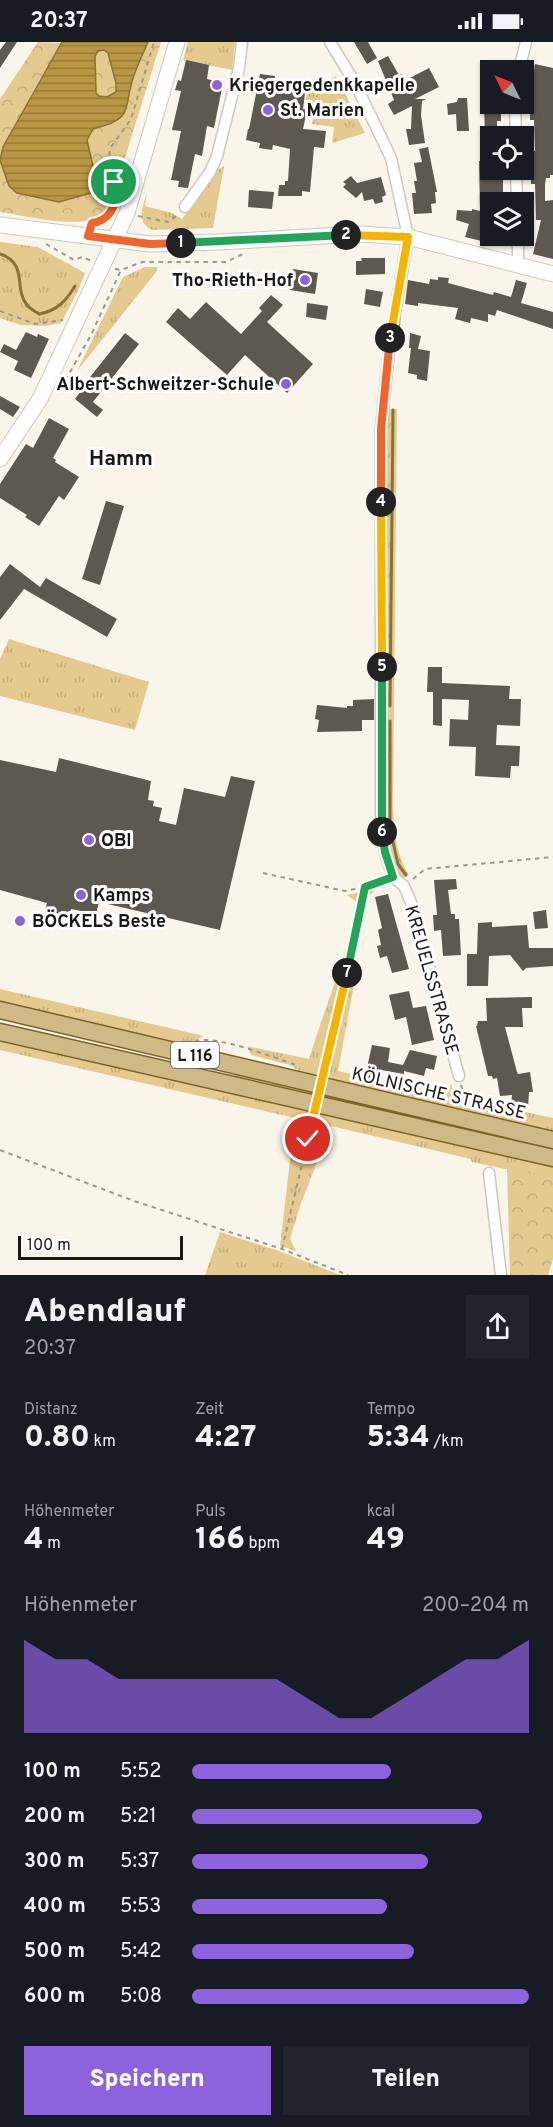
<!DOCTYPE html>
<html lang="de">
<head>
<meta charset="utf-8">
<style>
  :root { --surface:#171b24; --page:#20242c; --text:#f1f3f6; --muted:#9ea1a6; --accent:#8c62dd }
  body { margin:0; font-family:Overpass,sans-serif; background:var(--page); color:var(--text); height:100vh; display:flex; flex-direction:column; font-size:22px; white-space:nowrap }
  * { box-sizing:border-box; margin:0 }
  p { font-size:20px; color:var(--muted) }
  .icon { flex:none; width:33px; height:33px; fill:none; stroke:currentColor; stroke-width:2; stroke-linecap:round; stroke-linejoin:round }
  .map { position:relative; height:1233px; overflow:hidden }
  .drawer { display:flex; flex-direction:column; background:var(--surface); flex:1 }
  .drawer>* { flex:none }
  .needle { width:39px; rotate:313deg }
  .tools { position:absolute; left:480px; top:18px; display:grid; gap:12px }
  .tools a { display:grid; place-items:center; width:54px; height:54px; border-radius:0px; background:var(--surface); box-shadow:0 2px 4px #0004; font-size:30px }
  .scale { position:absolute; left:18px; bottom:15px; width:165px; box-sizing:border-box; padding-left:6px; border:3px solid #1a1815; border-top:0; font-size:16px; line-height:21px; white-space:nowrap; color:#1a1815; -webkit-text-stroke:4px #fff; paint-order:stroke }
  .pin { position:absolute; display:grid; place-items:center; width:51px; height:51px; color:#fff; margin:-26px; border:3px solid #fff; border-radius:50%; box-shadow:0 2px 6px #0007 }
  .km { position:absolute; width:30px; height:30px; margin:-15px; border-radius:50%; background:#222; color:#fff; font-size:16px; line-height:30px; text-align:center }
  .round { display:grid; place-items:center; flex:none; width:63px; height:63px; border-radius:0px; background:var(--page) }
  .head { display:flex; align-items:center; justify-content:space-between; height:102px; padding:0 24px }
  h1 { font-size:33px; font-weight:800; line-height:45px }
  .metrics { display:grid; grid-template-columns:repeat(3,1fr); gap:9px; height:102px; padding:6px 24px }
  .metrics div { display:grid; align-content:center }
  .metrics b { font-size:30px; font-weight:800 }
  .metrics small { font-size:16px; font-weight:400 }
  .metrics p { font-size:16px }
  .chart { height:168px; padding:12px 24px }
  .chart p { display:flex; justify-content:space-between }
  .chart svg { width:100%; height:108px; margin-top:6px; fill:var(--accent); opacity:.7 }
  .cta { display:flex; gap:12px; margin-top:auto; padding:12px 24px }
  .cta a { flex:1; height:69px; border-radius:0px; background:var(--accent); color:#fff; font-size:24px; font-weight:800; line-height:69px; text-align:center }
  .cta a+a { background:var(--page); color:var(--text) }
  ul { padding:0 24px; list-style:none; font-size:20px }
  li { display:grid; grid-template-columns:96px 72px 1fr; align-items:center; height:45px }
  li i { height:15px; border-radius:8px; background:var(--accent) }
  .status { display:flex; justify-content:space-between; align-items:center; height:42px; padding:0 30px; background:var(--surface); direction:ltr }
  .status svg { height:16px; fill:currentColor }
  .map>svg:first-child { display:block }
</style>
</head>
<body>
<div class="status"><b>20:37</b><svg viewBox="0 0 49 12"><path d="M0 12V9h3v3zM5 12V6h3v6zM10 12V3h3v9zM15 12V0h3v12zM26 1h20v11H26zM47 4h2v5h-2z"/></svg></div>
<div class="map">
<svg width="553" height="1233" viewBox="0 0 553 1233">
  <defs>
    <pattern id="grass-tufts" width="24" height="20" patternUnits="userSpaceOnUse" patternTransform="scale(1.5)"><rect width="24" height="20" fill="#e5ca90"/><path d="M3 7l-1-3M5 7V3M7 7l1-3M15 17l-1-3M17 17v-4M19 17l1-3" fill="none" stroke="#c4ad7b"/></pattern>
    <pattern id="forest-crowns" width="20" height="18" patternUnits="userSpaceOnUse" patternTransform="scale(1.5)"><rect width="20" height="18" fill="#e5ca90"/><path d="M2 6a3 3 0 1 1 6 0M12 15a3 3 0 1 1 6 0" fill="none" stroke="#c4ad7b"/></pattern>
    <pattern id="water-rules" width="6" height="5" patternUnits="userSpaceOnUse" patternTransform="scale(1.5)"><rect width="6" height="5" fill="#ba9743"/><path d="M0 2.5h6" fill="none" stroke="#967a37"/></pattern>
  </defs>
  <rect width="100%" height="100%" fill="#f9f5ea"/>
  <path fill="url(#grass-tufts)" d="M188 0H235L232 28 183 18Z
    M336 34 365 91 332 101 334 85 312 82 314 66 305 64 307 49Z
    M224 124 213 186 152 188C135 180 143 164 147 150L145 164 172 171 182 177 204 148 213 131Z
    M0 200 38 205 85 231 78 249 61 281 45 284 21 283 0 276Z
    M145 225H157V229L77 329 123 235Z
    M388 367H397L393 761C394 787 395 810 409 833L402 837C388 813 386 789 385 762Z
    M9 597 149 640 135 688 0 654V617Z
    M377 846 367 856 357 901 355 937 338 1029 440 1052 446 1050 451 1042 455 1055 553 1076V1089L302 1031 290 1023 251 1013 247 1004 309 1017C325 965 346 915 359 862L347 853Z
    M0 947 204 994 184 1003 0 961Z
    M0 993 553 1122V1137L472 1120 471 1117 331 1084 300 1164 290 1197 296 1209 280 1204 295 1076 0 1008Z
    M235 1030 553 1104V1108L235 1034Z
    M220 1190 279 1209 340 1233H205Z"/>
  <path fill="url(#forest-crowns)" d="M38 0 63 1 40 37 3 105 0 115V57Z
    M148 0H161L108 170C86 190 28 174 0 170V118L9 143 59 160 91 151 97 156 93 124 87 98 93 87C132 78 123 69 133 36 137 24 143 12 148 0Z
    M104 8 108 11 116 41V50L108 55 99 54 96 52 95 14 97 9Z
    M507 1126 553 1137V1217L548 1233H510Z"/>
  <path fill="url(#water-rules)" stroke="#8a7135" stroke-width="1.5" fill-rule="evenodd" d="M62 0H148C143 12 137 24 133 36 123 70 133 77 93 87L87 98 93 124 105 134 108 148 105 159 97 156 91 151 59 160 17 151 9 144 0 118 3 105ZM104 8 108 11 116 41V50L107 55 99 54 96 51 95 14 98 9Z"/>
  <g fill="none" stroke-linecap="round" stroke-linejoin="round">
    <path stroke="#8a7135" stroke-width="3" d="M0 212C29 222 13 246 27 263 30 267 35 269 39 272 57 269 66 259 75 244
      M398 293 399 276
      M390 664 393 368
      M390 679V787L398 822 406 833"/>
  </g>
  <path fill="#5d5950" d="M6 0H17L0 26V8Z
    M354 0H368L377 16 367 22Z
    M388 14 399 33 403 32 406 38 429 26 439 45 415 57H426L422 59 421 73 425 101 409 103 406 87H411L412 64 394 73 388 62 394 58 378 19Z
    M186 18 209 23 207 37 223 41 214 86 207 84 202 114 195 112 188 146 178 145 179 139 171 138 181 89 172 88 181 49 175 48 178 38 181 39Z
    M535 22 553 26V133H550V136H546L545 142V159L553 158V217L533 212 541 178H536L535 142H531L530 109H535L534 78H530V53Z
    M260 32 275 34 274 40 289 43 288 48 305 51 303 67 307 68 303 87 326 89 324 106 314 105 310 150 302 149V154H278L279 143H285V139H288L290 107 273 103 272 108 259 106 260 101 246 98 248 87H249Z
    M458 56H467L469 89H457L456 72 448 73 447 62 457 60Z
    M484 62H499L501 64V79H497V94H485Z
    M428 105 437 150H435L436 161 431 162 432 171 414 172 412 151H416L414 139H417L414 121 422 120 419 107Z
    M481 106H490V128H503V156L487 158 483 175 490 177V194H500L498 203 465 195 469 182 456 178 457 168 472 169V167L480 169 479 119H481Z
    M351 134 357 141 381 135 386 153 382 155 383 160 375 162 373 157 364 159 362 150 356 156 343 145 346 142 343 140Z
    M249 148 274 150 272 167 248 165Z
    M361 216H385V232L356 233V219H362Z
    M293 227 318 231 315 252 290 248Z
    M438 235 449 236 448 241 493 253 494 250 511 255 516 238 527 241 521 261 553 270V287L497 268 495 274 488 272V280L471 276 470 281 455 277 458 266 418 261V264L405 262 408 238 429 242 430 237 438 238Z
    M366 247 383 250 380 265 364 262Z
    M271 253 283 263 267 280 313 322 287 351 245 313 227 333 166 280 178 266 190 277 206 260 241 292 262 269 259 266Z
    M307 261 328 264 326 278 306 275Z
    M26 290 37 295 38 292 49 297 31 336 14 328 18 319 0 310 4 302 16 308Z
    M125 291 139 302 93 360 103 368 97 375 75 357 80 350 79 349Z
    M410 291 421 294 418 307 430 309 427 339 417 337V333L408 331 411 306H409Z
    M0 354 20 365 13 375 0 367Z
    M49 376 69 387 53 416 56 418 55 420 79 435 64 458 59 454 39 484 25 475 27 473 0 456V442L26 402 33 406Z
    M106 459 124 464 100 543 82 537Z
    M10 522 40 545 46 536 117 577 107 595 24 547 0 578V535Z
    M428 625H442V641L510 644 509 657H521L520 684 497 683 496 703 520 704 519 724H511L510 736 475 734 476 705 449 704 450 677 468 678 469 658 442 657V684L433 683V650H427Z
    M374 657V678H362V689L317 690 319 678 315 677 317 663 347 666V664H353V658Z
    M59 716 151 739 148 758 154 759 153 764 162 766 159 779 176 783 184 746 225 755 231 734 255 739 220 888 99 860 96 872 71 867 69 874 45 869 47 861 0 848V718L56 730Z
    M456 837 457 847 448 848 451 872H455V877H459L461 913 443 914 441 888 434 889 433 873H437L434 838Z
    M388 852 409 927 392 931 387 914 380 916 377 904 381 903 378 888 382 886 375 855Z
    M546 868 548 886 535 887 533 870Z
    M492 880V885L527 883 529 906H553V924L526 926 523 929 510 913 489 914 488 944H467V912H477L478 881Z
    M409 949 413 966 426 964 434 998 412 1003 406 975 395 978 389 953Z
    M532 955V966H522L523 985H505L517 1030 518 1032 530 1030 533 1050H529L528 1066 511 1065 512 1053 500 1054 497 1036 493 1037 492 1034H488L476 984H477L478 979H487L486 956Z
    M372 1003 390 1006 388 1020 403 1023 410 1008 437 1014 434 1028 426 1026 424 1034 404 1029V1032L381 1028 379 1038 365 1035Z"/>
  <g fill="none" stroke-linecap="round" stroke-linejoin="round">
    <g stroke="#cdc8be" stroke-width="13">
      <path id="street" d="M330 0 355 41 391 116 408 195 390 299 381 387V784L385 810 393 835 404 844 413 865 459 1034
        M519 28 526 0
        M515 62 516 94
        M516 128 517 160
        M185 165 210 130 217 114 239 26 242 0
        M518 194V223
        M489 1131 501 1233"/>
    </g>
    <g stroke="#cdc8be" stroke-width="17">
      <path id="secondary" d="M0 183 150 202 219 200 360 192 408 195 553 232
        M0 417 40 357 127 171 177 0"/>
    </g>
    <g stroke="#7b6328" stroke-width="19">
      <path id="primary" d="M0 968 553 1098
        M0 990 553 1116"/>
    </g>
    <path stroke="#9b9891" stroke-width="2" stroke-dasharray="4.5 4.5" stroke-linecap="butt" d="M120 145 114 140 107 123 111 105 131 77 154 0
      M138 174 168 180 179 172
      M92 181C111 179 114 162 120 146
      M46 202 74 218 82 215 92 219
      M115 227 121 228 142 220H226L243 212
      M0 269 35 282 63 278
      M61 346 91 293 121 228
      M263 831 345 849 365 845
      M413 837 425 827 553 815
      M195 999C218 993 272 1015 296 1023
      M330 1000 365 845 385 838
      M461 1043 467 1063
      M0 1108 134 1159 282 1207 348 1233
      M282 1207 308 1097"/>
    <use href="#street" stroke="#fff" stroke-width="10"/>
    <use href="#secondary" stroke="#fff" stroke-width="15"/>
    <use href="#primary" stroke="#cfb984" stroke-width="16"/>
    <path stroke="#9b9891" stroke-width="2" stroke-dasharray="4.5 4.5" stroke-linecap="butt" d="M308 1097 330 1000"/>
  </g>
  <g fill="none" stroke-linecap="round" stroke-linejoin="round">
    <g stroke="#fff" stroke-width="12">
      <path id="split-1" d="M114 140 120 145C115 161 112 179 92 181L88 194 150 202 181 201"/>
    </g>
    <g stroke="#fff" stroke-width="12">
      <path id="split-2" d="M181 201 346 193"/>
    </g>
    <g stroke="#fff" stroke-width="12">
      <path id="split-3" d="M346 193 408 195 390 296"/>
    </g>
    <g stroke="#fff" stroke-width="12">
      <path id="split-4" d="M381 460V387L390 296"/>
    </g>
    <g stroke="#fff" stroke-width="12">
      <path id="split-5" d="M381 460 382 625"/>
    </g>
    <g stroke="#fff" stroke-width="12">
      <path id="split-6" d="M382 625V790"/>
    </g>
    <g stroke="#fff" stroke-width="12">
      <path id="split-7" d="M347 931 365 845 393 835 385 810 382 790"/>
    </g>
    <g stroke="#fff" stroke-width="12">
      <path id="split-8" d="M308 1097 347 931"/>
    </g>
    <use href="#split-1" stroke="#f0652b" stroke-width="8"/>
    <use href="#split-2" stroke="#22a559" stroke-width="8"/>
    <use href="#split-3" stroke="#f5b400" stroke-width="8"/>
    <use href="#split-4" stroke="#f0652b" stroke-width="8"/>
    <use href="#split-5" stroke="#f5b400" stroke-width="8"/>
    <use href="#split-6" stroke="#22a559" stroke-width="8"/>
    <use href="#split-7" stroke="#22a559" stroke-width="8"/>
    <use href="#split-8" stroke="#f5b400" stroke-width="8"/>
  </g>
  <g fill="#8c62dd" stroke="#fff" stroke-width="2">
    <circle cx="217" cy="43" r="6"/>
    <circle cx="268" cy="68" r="6"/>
    <circle cx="305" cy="238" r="6"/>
    <circle cx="286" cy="342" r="6"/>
    <circle cx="89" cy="798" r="6"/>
    <circle cx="81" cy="853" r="6"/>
    <circle cx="20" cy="879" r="6"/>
  </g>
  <g text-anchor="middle" stroke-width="6" stroke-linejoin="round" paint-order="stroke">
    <rect fill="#fff" stroke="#5f5d5b" stroke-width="1.5" x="171" y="1000" width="48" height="26" rx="4.5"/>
    <g font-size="16" font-weight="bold" fill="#1a1815">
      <text x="195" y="1019">L 116</text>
    </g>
    <g font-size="18" font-weight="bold" fill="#1a1815" stroke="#fff" text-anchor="start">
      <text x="229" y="49">Kriegergedenkkapelle</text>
      <text x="280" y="74">St. Marien</text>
      <text x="293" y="244" text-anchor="end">Tho-Rieth-Hof</text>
      <text x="274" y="348" text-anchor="end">Albert-Schweitzer-Schule</text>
      <text x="101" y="804">OBI</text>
      <text x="93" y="859">Kamps</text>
      <text x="32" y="885">BÖCKELS Beste</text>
    </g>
    <g font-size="18" fill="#1a1815" stroke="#fff">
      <text transform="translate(432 938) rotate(74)" y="6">KREUELSSTRASSE</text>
      <text transform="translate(439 1051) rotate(13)" y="6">KÖLNISCHE STRASSE</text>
    </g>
    <g font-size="21" font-weight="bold" fill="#1a1815" stroke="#fff">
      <text x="121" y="423">Hamm</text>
    </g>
  </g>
</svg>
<div class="tools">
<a><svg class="needle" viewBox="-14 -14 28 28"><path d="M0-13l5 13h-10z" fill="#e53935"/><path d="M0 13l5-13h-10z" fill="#9ea1a6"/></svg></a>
<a><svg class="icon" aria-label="locate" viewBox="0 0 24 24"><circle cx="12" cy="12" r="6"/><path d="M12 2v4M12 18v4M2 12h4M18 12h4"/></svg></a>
<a><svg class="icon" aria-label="layers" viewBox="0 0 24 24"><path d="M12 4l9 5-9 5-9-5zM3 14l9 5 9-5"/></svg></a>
</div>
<div class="scale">100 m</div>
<div class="pin" style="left:114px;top:140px;background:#1e9e55"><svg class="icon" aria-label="arrive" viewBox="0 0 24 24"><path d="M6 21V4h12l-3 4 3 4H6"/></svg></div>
<div class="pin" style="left:308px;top:1097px;background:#d93025"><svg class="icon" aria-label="check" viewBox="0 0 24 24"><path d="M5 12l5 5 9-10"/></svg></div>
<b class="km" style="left:181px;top:201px">1</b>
<b class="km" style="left:346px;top:193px">2</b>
<b class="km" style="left:390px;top:296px">3</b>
<b class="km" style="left:381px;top:460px">4</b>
<b class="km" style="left:382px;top:625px">5</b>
<b class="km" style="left:382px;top:790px">6</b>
<b class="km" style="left:347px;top:931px">7</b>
</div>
<section class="drawer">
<div class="head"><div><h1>Abendlauf</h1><p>20:37</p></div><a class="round"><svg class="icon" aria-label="share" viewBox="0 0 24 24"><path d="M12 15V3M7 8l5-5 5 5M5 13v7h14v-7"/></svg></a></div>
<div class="metrics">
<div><p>Distanz</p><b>0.80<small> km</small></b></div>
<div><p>Zeit</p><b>4:27</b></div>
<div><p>Tempo</p><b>5:34<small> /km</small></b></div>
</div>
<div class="metrics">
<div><p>Höhenmeter</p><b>4<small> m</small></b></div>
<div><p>Puls</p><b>166<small> bpm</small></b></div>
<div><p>kcal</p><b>49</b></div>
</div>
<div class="chart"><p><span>Höhenmeter</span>200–204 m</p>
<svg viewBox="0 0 160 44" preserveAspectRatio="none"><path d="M0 44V6L10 14L20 14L30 22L40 22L50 22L60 22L70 22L80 22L90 30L100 38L110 38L120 30L130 22L140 14L150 14L160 6V44z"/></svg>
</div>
<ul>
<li><b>100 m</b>5:52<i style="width:59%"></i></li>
<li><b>200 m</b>5:21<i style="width:86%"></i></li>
<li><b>300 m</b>5:37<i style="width:70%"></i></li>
<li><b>400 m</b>5:53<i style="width:58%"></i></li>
<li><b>500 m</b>5:42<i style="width:66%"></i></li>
<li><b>600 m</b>5:08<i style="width:100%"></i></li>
</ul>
<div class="cta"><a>Speichern</a><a>Teilen</a></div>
</section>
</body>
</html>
